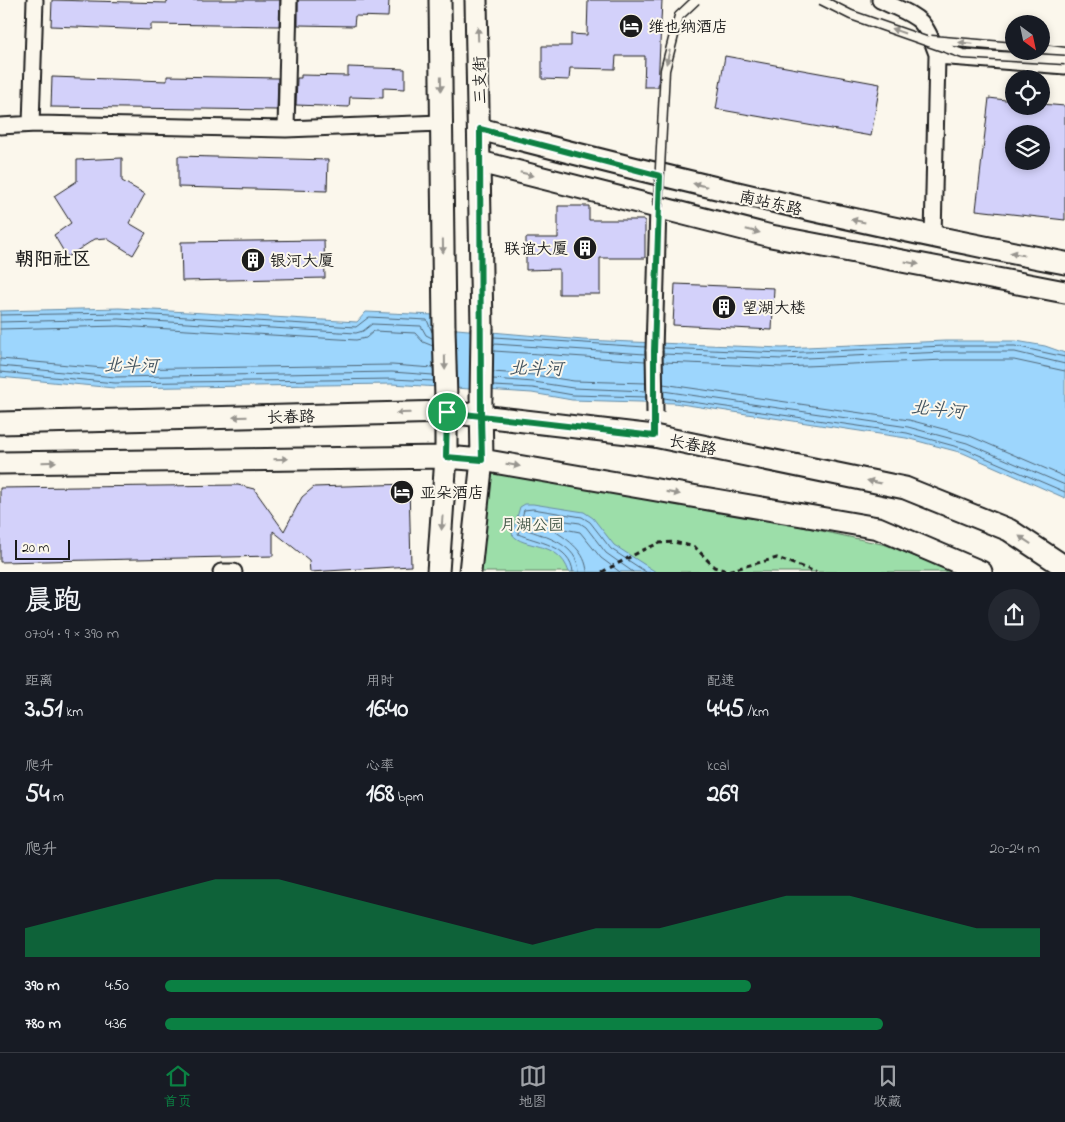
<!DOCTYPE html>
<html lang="zh">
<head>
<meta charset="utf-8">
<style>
  :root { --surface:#171b24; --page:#242831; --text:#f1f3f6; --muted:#9ea1a6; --line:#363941; --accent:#0b8043 }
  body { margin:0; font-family:"Indie Flower","LXGW WenKai TC",sans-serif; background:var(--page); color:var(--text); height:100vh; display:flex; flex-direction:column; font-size:19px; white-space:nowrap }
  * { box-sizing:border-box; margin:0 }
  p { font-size:16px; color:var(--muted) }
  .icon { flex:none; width:28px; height:28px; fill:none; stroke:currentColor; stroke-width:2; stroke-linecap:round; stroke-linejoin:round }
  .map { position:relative; height:572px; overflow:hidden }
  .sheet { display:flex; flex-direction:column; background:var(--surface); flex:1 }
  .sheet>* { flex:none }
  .needle { width:32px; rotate:147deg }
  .tools { position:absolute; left:1005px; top:15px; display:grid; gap:10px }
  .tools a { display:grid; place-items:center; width:45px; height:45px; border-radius:50%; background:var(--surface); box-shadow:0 2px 8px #0003; font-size:25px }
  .scale { position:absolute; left:15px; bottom:12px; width:55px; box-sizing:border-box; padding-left:5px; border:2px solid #1c1c1c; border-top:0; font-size:14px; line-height:18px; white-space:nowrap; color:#1c1c1c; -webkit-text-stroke:4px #fbf7ec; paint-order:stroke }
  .pin { position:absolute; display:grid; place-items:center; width:42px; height:42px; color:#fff; margin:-21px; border:2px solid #fff; border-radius:50%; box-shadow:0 1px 5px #0007 }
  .round { display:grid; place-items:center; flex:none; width:52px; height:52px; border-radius:26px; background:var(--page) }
  .head { display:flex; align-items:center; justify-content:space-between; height:85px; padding:0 25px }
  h1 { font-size:28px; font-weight:700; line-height:38px }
  .stats { display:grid; grid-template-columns:repeat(3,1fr); gap:8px; height:85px; padding:5px 25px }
  .stats div { display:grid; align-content:center }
  .stats b { font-size:25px; font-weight:700 }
  .stats small { font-size:14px; font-weight:400 }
  .stats p { font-size:14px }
  .chart { height:140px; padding:10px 25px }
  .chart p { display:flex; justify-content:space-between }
  .chart svg { width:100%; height:90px; margin-top:5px; fill:var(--accent); opacity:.7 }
  ul { padding:0 25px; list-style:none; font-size:16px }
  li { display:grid; grid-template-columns:80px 60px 1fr; align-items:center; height:38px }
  li i { height:12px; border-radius:6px; background:var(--accent) }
  .dock { display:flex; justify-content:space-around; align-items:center; height:70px; border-top:1px solid var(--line); background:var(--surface); font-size:14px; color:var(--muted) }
  .dock a { display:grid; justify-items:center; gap:2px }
  .dock .current { color:var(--accent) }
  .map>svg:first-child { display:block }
</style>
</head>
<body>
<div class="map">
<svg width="1065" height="572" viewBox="0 0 1065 572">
  <rect width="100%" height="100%" fill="#fbf7ec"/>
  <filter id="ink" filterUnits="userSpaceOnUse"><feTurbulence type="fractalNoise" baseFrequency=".02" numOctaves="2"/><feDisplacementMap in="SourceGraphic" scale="10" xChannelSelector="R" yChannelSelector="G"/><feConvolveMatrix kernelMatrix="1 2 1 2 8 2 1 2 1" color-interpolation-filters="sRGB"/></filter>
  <g filter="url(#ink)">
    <path fill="#9cdea9" stroke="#5c7d62" d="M493 469 669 498 886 545 954 572H476Z"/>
    <path fill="#9dd6fd" stroke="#698ca3" d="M119 308 357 322 366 312 435 315 434 327 583 340 782 348 945 341H1016L1045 346 1065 353V498L963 453 906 438 674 403 572 400 532 393 392 384 114 388 0 377V311Z
      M525 504H533L584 512 593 518 614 545 656 572H569C558 539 523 550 512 534L520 507Z"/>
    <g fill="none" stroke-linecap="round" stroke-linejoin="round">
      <path stroke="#506676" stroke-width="1" d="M0 315 119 313 356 327 369 317 427 320 432 332
        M0 322 119 319 356 333 363 331 372 324 421 326 426 335 432 338
        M0 329 119 326 356 340 366 338 374 331 415 333 423 342 433 346
        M494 337 645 347
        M494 344 645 354
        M663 348 782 353 945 346H1015L1065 357
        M494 351 645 361
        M663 354 782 359 945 352H1015L1065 364
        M0 359 115 369 392 365 433 368
        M663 362 782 367 945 360H1014L1065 371
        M0 366 115 377 392 372 433 375
        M0 372 115 383 392 379 434 381
        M493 372 534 375 574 381 646 383
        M493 379 534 382 573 388 646 391
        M663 384 909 420 970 436 1065 477
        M493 386 533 388 573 395 646 397
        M663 391 908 427 967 443 1065 485
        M664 398 907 433 965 449 1065 492
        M573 572C571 545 536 542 518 534L524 510 533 509 582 517 590 522 611 549 646 572
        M579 572C578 544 546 537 525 529L529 516 580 523 586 527 606 553 633 572
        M587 572C586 552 569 540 553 530L554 527 580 532 601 558 620 572"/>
    </g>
    <path fill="#d3d1fa" stroke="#1c1c1c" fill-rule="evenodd" d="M52 0 167 3 168 0H280L279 26 151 24V30L51 26Z
      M298 0H389L388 17 355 16 354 26 298 25Z
      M588 0H662L658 87H644L645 56H616L615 69 570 68 569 80 542 79V46H571V34L587 35Z
      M725 56 880 84 871 136 716 109Z
      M348 67 405 69V89L383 88V98L350 97 349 107 296 105 297 78H301V75L348 76Z
      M167 76 278 78 277 110 51 107 52 77 167 81Z
      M989 98 1014 101V106H1041V104L1065 106V220L976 210ZM1014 134H1041V161H1014Z
      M178 156 328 160 327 191 178 187Z
      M122 158V181L145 194 129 223 146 233 133 255 106 238 95 239 67 257 54 235 71 223 54 196 77 181V160Z
      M558 206H589V220H645V258H600V294H559V269L526 270V238H558Z
      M324 240 325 278 182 281 181 242Z
      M675 284 774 288 772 330 673 325Z
      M409 484 411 566 310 572 309 560 273 531V556L0 562V488L238 485 254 489 284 531 302 497 314 487Z"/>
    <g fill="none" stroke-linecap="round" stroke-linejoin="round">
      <g stroke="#1c1c1c" stroke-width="11">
        <path id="lane" d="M1041 49 1065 52"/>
      </g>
      <g stroke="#1c1c1c" stroke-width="19">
        <path id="street" d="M880 0C917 18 923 14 937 54
          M31 124 35 0
          M0 126 36 124 286 129 441 123
          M286 129 289 0
          M933 237 937 56 1065 66
          M654 351 658 207
          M221 572H234"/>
      </g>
      <g stroke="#1c1c1c" stroke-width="25">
        <path id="secondary" d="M440 0 444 328
          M476 0 482 328
          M480 129C674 180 868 225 1065 263
          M480 162 771 236 1065 292
          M0 423 447 412 654 436 905 488 1009 530 1065 567
          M0 463 446 457 482 460 878 528 981 572
          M438 572 446 457V398
          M470 572 482 460 481 403"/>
      </g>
      <path stroke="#1c1c1c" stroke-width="3" stroke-dasharray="5 4" stroke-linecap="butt" d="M602 572 643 550 659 543 674 542 695 547 714 567 727 571 777 558 816 572"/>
      <use href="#lane" stroke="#fbf7ec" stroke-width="8"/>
      <use href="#street" stroke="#fbf7ec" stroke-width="15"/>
      <use href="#secondary" stroke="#fbf7ec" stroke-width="21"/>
      <g stroke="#1c1c1c" stroke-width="11" stroke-linecap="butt">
        <path id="lane-bridge" d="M821 0 851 15 963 54 1065 60
          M931 40 1014 47
          M658 207 665 70 679 16 696 0"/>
      </g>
      <g stroke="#1c1c1c" stroke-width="19" stroke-linecap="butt">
        <path id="street-bridge" d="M654 351 655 413"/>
      </g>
      <g stroke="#1c1c1c" stroke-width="25" stroke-linecap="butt">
        <path id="secondary-bridge" d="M444 328 446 398
          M481 400 482 328"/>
      </g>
      <use href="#lane-bridge" stroke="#fbf7ec" stroke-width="8"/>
      <use href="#street-bridge" stroke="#fbf7ec" stroke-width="15"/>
      <use href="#secondary-bridge" stroke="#fbf7ec" stroke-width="21"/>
    </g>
    <defs><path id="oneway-solid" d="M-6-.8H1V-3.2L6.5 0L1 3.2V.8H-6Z" transform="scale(1.25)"/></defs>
    <g fill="#97948e">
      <use href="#oneway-solid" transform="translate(898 31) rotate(-161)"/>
      <use href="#oneway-solid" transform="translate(478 34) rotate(-92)"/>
      <use href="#oneway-solid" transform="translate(966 43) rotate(-175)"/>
      <use href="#oneway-solid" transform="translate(668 57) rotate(104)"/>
      <use href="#oneway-solid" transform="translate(441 84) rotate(89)"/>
      <use href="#oneway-solid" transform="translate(527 174) rotate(14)"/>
      <use href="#oneway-solid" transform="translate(700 185) rotate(-167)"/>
      <use href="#oneway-solid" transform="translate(858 221) rotate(-168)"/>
      <use href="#oneway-solid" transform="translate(753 231) rotate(14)"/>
      <use href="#oneway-solid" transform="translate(443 246) rotate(89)"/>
      <use href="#oneway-solid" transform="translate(1017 254) rotate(-169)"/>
      <use href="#oneway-solid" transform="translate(912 263) rotate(11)"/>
      <use href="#oneway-solid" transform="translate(445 363) rotate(89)"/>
      <use href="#oneway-solid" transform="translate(403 413) rotate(179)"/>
      <use href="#oneway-solid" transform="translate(240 417) rotate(179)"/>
      <use href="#oneway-solid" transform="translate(281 459) rotate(-1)"/>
      <use href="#oneway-solid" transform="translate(49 462) rotate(-1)"/>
      <use href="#oneway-solid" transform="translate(513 465) rotate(10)"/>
      <use href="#oneway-solid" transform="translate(874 482) rotate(-168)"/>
      <use href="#oneway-solid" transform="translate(673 493) rotate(10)"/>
      <use href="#oneway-solid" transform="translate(442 523) rotate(94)"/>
      <use href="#oneway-solid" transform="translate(1025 540) rotate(-146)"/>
    </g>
  </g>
  <g fill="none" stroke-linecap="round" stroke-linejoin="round" filter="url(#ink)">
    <g stroke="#fff" stroke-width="10">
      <path id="route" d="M447 412 446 457 482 460 481 416 654 436V351L660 176 480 129 481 416 447 412"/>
    </g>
    <use href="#route" stroke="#0b8043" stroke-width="6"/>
  </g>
  <defs>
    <g id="hotel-disc" transform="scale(1.25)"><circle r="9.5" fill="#1c1c1c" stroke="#fbf7ec"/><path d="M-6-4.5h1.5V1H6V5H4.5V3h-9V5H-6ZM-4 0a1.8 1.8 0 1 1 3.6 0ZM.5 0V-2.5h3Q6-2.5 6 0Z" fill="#fff"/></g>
    <g id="building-disc" transform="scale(1.25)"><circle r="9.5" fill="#1c1c1c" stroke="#fbf7ec"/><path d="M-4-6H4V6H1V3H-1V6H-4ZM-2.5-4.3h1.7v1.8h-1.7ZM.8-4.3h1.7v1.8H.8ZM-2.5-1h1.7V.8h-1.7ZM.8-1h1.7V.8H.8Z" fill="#fff"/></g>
  </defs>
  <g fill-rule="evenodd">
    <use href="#hotel-disc" x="631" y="26"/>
    <use href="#building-disc" x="585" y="248"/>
    <use href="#building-disc" x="253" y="260"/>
    <use href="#building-disc" x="724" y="307"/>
    <use href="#hotel-disc" x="402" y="492"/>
  </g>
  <g text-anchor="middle" stroke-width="4" stroke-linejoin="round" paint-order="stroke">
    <g font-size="16" fill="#1c1c1c" stroke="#fbf7ec" text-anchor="start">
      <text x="648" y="32">维也纳酒店</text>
      <text x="568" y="254" text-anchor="end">联谊大厦</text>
      <text x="270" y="266">银河大厦</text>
      <text x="742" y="313">望湖大楼</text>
      <text x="420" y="498">亚朵酒店</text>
    </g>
    <g font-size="16" fill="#1c1c1c" stroke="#fbf7ec">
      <text transform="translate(479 80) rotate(-91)" y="6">三支街</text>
      <text transform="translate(771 202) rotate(13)" y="6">南站东路</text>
      <text transform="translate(291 416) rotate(-1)" y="6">长春路</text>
      <text transform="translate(693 444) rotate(12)" y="6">长春路</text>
    </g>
    <g font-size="16" fill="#425646" stroke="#fbf7ec">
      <text x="532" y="530">月湖公园</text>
    </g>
    <g font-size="18" font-style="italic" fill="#435460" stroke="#fbf7ec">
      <text transform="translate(131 365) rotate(1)" y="6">北斗河</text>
      <text transform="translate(536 368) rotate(1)" y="6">北斗河</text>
      <text transform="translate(938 409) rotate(6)" y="6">北斗河</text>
    </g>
    <g font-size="19" font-weight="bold" fill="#1c1c1c" stroke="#fbf7ec">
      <text x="53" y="265">朝阳社区</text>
    </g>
  </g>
</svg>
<div class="tools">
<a><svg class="needle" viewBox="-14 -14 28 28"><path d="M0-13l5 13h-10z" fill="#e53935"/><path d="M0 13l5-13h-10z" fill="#9ea1a6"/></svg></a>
<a><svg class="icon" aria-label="locate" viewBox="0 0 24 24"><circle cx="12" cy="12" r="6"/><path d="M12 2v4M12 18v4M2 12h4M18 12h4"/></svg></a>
<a><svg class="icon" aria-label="layers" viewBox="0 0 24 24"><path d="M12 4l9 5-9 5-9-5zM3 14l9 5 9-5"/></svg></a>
</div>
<div class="scale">20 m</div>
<div class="pin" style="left:447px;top:412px;background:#1e9e55"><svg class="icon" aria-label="arrive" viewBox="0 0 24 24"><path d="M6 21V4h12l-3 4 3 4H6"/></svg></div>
</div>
<section class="sheet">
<div class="head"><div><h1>晨跑</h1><p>07:04 · 9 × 390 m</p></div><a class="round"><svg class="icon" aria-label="share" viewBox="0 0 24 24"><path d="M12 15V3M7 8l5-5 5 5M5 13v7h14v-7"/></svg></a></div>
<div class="stats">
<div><p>距离</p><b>3.51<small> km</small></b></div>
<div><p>用时</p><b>16:40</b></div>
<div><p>配速</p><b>4:45<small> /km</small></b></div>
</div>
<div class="stats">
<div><p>爬升</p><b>54<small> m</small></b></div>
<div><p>心率</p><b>168<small> bpm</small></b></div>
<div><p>kcal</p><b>269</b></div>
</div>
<div class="chart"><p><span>爬升</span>20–24 m</p>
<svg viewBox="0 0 160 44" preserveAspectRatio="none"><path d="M0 44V30L10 22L20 14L30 6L40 6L50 14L60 22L70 30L80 38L90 30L100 30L110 22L120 14L130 14L140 22L150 30L160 30V44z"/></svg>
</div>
<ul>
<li><b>390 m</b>4:50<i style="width:67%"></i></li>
<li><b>780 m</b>4:36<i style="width:82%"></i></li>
</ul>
</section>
<nav class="dock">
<a class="current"><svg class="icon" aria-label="home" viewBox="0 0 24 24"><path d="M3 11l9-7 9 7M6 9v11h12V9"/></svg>首页</a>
<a><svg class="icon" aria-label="map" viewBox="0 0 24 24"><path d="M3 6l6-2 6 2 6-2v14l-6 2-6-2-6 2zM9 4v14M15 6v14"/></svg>地图</a>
<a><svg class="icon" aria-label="saved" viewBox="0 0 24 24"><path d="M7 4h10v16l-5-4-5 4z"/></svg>收藏</a>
</nav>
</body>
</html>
